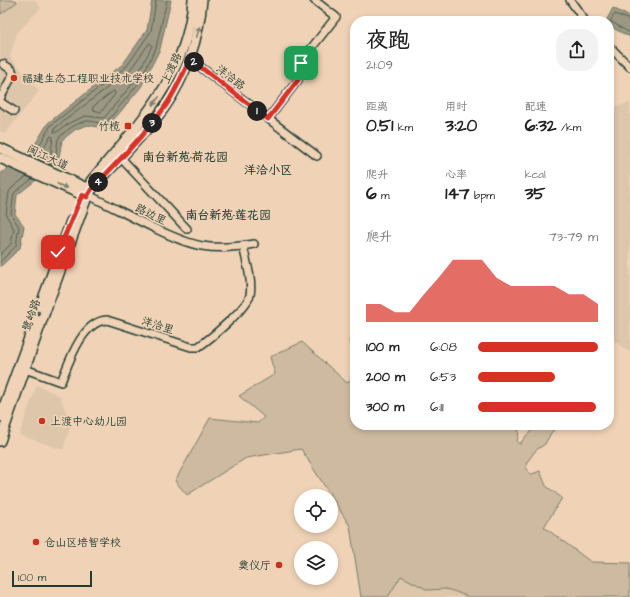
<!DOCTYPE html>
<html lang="zh">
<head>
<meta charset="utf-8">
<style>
  :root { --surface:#fff; --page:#f2f2f2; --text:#222; --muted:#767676; --accent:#d93025 }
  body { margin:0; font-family:"Architects Daughter","LXGW WenKai TC",sans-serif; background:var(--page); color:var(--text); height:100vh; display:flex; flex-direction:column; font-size:15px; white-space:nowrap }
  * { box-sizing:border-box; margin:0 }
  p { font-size:13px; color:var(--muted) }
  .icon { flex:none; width:22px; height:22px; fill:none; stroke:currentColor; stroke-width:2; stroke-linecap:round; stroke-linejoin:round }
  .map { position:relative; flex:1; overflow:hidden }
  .drawer { position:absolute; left:350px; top:16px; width:264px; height:414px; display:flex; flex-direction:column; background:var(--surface); border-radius:16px; box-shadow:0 2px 6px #0003 }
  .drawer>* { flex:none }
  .buttons { position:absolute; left:294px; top:489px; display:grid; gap:8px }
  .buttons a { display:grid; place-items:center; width:44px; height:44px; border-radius:50%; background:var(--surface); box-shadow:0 2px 6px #0003; font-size:20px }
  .scale { position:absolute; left:12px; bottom:10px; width:80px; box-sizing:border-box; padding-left:4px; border:2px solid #1f3d34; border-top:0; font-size:11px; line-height:14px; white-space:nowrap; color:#1f3d34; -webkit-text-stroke:3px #f0d3b6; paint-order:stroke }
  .pin { position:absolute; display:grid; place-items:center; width:34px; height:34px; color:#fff; margin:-17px; border-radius:8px; box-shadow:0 2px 6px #0006 }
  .km { position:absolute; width:20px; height:20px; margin:-10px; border-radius:50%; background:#222; color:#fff; font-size:11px; line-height:20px; text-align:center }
  .round { display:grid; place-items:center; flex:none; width:42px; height:42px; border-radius:16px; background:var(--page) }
  .overview { display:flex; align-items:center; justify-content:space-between; height:68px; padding:0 16px }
  h1 { font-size:22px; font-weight:700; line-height:30px }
  .metrics { display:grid; grid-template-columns:repeat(3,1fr); gap:6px; height:68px; padding:4px 16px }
  .metrics div { display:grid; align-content:center }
  .metrics b { font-size:17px; font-weight:700 }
  .metrics small { font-size:11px; font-weight:400 }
  .metrics p { font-size:11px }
  .chart { height:112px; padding:8px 16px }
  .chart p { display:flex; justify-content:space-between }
  .chart svg { width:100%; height:72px; margin-top:4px; fill:var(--accent); opacity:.7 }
  ul { padding:0 16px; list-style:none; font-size:13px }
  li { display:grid; grid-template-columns:64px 48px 1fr; align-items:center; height:30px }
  li i { height:10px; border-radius:5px; background:var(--accent) }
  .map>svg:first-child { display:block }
</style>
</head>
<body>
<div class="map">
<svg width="630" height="597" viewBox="0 0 630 597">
  <rect width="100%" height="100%" fill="#f0d3b6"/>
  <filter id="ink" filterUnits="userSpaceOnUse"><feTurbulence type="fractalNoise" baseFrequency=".025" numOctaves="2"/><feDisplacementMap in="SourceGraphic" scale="8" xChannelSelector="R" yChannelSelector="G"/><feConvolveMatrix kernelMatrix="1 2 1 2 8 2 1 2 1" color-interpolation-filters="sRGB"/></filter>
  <g filter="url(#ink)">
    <path fill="#dec6ab" d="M0 0H35L41 8 17 33 10 57 39 91 5 134 0 131Z
      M630 103V353L609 337V108Z
      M37 385 60 396 71 424 63 450 19 435Z
      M401 576 428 590 445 589 453 591 469 597H388Z"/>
    <path fill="#cebaa1" stroke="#767c6a" d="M0 0H16L17 2 1 14Z
      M355 329V353L349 341Z
      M302 342 347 383 355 376V425H517L519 432 517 442 520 444C531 427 540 425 559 425L551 433 545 444 536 450 527 462 526 466 529 473 532 474 540 471 546 486 562 498 544 527 591 562 630 563V597H469L453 591 445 589 428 590 401 576 388 597H361L350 526 301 449 246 458 187 495 175 481 210 418 258 423 264 417 239 396 275 374 270 357Z"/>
    <path fill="#9d9883" stroke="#6b7463" d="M152 0H171L160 49 141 87 106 129 88 125 76 129 62 140 58 163 17 195 15 214 24 226 20 248 0 267V174L31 151 48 123 123 64 147 30Z
      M613 8 630 17V37L609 26V21H606Z"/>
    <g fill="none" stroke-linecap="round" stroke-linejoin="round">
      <path stroke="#516154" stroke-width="1" d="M630 20 615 14 610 21 630 33
        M150 43 152 46 134 82 104 118 85 116 71 122 57 132H54L55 128 129 71Z
        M114 91 115 94 101 112 93 110V107Z
        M31 156 35 153 51 125 127 66 151 31 156 0
        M36 159 50 137 52 136 53 138 50 158 44 162
        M50 165 55 160 58 139C63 132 80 120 89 121 94 121 100 124 105 124L138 84 156 48 167 0
        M0 255 11 244 14 229 6 215 9 192 12 188 27 176
        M0 262 16 246 19 227 11 214 14 193 32 179"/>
      <g stroke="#1f3d34" stroke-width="10">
        <path id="minor" d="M570 0 585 21
          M609 46 630 67
          M190 59 317 156
          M0 99 13 74 12 70 3 64
          M0 102 14 111
          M268 119 298 80 302 60 336 17 314 0
          M121 158 187 229
          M88 195C111 206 133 218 156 229 171 236 186 243 202 246 220 249 236 247 254 244
          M25 369 61 382C69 362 82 321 107 320L191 347H198C210 339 248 307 250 295 253 281 246 260 243 246"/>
      </g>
      <g stroke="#1f3d34" stroke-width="12">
        <path id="major" d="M0 148 91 190
          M0 158 87 197
          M91 181C138 124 187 78 193 0
          M40 307 71 221
          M0 417 36 319
          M0 441 42 320 87 197 91 190C115 163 142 137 164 108 186 77 199 38 202 0"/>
      </g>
      <use href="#minor" stroke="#f0d3b6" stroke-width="7"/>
      <use href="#major" stroke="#f0d3b6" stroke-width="9"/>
    </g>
    <defs><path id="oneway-solid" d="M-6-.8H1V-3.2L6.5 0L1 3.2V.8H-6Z"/></defs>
    <g fill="#7d806e">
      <use href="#oneway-solid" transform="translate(198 32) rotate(-76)"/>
      <use href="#oneway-solid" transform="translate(156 101) rotate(127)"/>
      <use href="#oneway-solid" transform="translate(62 186) rotate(25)"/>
    </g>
  </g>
  <g fill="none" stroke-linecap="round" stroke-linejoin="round" filter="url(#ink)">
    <g stroke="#fff" stroke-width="8">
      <path id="route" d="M58 252 82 195 87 197 91 190C116 163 143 137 164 108 175 93 182 76 190 59L268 119 298 80 301 63"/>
    </g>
    <use href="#route" stroke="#d93025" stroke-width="5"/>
  </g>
  <g fill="#c8321e" stroke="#f0d3b6" stroke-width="1.5">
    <circle cx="14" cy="78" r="4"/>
    <rect x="124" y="122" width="8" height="8" rx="2"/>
    <circle cx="42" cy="421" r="4"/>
    <circle cx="36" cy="542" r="4"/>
    <circle cx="279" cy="565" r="4"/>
  </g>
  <g text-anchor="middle" stroke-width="3.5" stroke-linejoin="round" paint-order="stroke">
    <g font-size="11" fill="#1f3d34" stroke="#f0d3b6">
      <text transform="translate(171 68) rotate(-65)" y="4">上渡路</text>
      <text transform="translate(231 77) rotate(38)" y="4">洋洽路</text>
      <text transform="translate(48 157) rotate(25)" y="4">闽江大道</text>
      <text transform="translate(151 214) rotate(26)" y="4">路边里</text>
      <text transform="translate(31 315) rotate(-71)" y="4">鹭岭路</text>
      <text transform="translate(158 325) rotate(18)" y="4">洋洽里</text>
    </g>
    <g font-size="11" fill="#1f3d34" stroke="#f0d3b6" text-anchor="start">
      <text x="22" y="82">福建生态工程职业技术学校</text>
      <text x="120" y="130" text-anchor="end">竹榄</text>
      <text x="50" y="425">上渡中心幼儿园</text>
      <text x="44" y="546">仓山区培智学校</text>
      <text x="271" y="569" text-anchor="end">奠仪厅</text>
    </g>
    <g font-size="12" font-weight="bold" fill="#1f3d34" stroke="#f0d3b6">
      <text x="185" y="161">南台新苑·荷花园</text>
      <text x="268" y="174">洋洽小区</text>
      <text x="228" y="219">南台新苑·莲花园</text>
    </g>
  </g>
</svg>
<div class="buttons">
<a><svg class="icon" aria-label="locate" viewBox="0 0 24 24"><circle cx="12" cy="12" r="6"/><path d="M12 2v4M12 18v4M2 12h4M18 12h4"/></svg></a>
<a><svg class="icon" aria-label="layers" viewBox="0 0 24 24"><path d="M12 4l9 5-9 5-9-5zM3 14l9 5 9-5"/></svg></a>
</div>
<div class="scale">100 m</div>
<div class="pin" style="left:301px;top:63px;background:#1e9e55"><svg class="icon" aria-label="arrive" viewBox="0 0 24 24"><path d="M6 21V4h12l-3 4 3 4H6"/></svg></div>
<div class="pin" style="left:58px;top:252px;background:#d93025"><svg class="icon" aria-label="check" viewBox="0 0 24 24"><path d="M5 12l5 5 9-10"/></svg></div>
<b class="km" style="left:257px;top:111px">1</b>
<b class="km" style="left:194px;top:62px">2</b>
<b class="km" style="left:152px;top:123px">3</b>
<b class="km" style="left:98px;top:182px">4</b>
<section class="drawer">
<div class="overview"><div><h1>夜跑</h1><p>21:09</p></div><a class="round"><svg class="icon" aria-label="share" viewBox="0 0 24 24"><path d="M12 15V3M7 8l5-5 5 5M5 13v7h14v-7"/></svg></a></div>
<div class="metrics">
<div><p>距离</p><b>0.51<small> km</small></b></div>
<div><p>用时</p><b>3:20</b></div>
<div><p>配速</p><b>6:32<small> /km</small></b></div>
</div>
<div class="metrics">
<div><p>爬升</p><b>6<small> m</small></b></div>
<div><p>心率</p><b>147<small> bpm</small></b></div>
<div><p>kcal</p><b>35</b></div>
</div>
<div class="chart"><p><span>爬升</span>73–79 m</p>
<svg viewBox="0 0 160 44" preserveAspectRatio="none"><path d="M0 44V33L10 33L20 38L30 38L40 27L50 17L60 6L70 6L80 6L90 17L100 22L110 22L120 22L130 22L140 27L150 27L160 33V44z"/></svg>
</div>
<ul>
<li><b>100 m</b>6:08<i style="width:100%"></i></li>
<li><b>200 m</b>6:53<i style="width:64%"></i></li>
<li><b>300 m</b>6:11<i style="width:98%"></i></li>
</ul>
</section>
</div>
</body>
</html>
